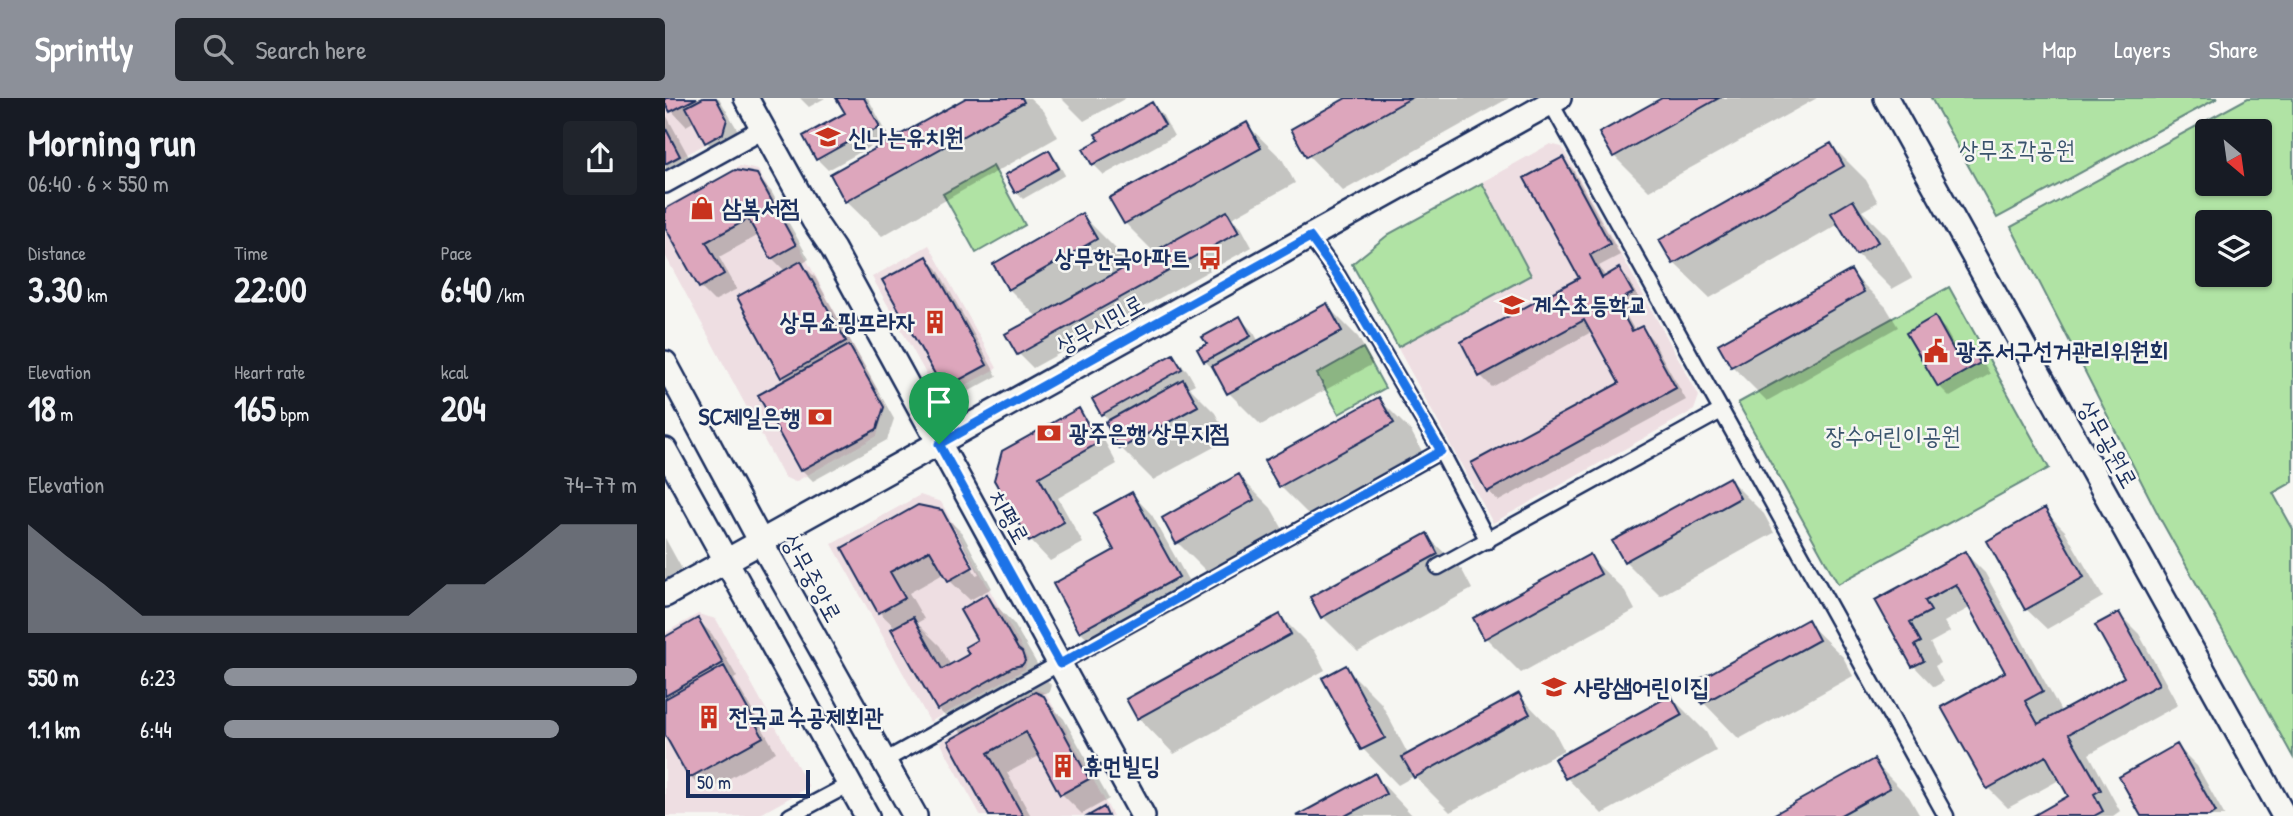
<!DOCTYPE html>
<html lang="en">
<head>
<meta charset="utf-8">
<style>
  :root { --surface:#171b24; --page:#20242c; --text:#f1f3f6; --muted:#9ea1a6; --accent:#8c9099 }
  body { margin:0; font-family:"Patrick Hand","Poor Story",sans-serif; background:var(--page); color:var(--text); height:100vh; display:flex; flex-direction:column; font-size:26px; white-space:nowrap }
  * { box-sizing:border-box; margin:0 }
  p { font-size:23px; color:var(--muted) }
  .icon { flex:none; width:38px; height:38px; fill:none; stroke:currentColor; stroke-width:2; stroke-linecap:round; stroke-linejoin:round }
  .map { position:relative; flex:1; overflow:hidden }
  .details { display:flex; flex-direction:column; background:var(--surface); width:665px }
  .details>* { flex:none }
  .needle { width:46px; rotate:151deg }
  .buttons { position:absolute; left:1530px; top:21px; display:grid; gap:14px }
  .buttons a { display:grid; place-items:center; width:77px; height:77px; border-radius:7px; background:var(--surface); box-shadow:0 2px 5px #0004; font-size:35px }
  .scale { position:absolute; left:21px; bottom:18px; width:124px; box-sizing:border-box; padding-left:7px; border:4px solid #1b2f5e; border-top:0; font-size:19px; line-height:24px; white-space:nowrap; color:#1b2f5e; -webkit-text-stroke:5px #f6f6f2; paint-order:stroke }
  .pin { position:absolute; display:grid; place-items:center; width:60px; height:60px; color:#fff; margin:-72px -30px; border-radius:50% 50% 50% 0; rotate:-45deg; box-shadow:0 0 7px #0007 }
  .pin .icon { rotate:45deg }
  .round { display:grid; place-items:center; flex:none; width:74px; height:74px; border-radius:7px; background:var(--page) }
  .headline { display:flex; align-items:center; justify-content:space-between; height:119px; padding:0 28px }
  h1 { font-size:38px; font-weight:700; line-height:52px }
  .metrics { display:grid; grid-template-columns:repeat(3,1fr); gap:10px; height:119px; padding:7px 28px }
  .metrics div { display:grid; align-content:center }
  .metrics b { font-size:35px; font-weight:700 }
  .metrics small { font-size:19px; font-weight:400 }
  .metrics p { font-size:19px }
  .chart { height:196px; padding:14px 28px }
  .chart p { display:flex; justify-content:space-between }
  .chart svg { width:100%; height:126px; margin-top:7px; fill:var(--accent); opacity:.7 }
  ul { padding:0 28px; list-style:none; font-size:23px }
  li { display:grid; grid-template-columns:112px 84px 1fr; align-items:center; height:52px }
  li i { height:18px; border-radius:9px; background:var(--accent) }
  header { display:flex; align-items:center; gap:42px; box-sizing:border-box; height:98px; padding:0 35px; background:var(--accent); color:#fff }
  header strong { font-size:33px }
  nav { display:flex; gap:38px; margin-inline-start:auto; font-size:24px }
  .search { width:490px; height:63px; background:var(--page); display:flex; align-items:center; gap:18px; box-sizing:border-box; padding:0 24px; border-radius:7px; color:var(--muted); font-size:26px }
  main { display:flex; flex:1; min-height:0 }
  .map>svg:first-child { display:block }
</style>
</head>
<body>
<header>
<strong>Sprintly</strong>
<div class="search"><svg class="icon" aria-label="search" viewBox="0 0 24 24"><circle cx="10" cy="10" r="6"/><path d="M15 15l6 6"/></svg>Search here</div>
<nav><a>Map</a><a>Layers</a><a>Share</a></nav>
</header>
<main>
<section class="details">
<div class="headline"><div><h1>Morning run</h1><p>06:40 · 6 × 550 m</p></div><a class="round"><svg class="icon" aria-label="share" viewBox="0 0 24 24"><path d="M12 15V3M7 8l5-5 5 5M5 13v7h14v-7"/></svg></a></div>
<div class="metrics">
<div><p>Distance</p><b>3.30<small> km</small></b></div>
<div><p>Time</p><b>22:00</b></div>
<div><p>Pace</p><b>6:40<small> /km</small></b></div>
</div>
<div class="metrics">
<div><p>Elevation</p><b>18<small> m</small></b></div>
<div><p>Heart rate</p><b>165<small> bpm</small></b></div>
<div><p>kcal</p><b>204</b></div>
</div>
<div class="chart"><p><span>Elevation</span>74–77 m</p>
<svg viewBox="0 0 160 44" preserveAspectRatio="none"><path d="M0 44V6L10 17L20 27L30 38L40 38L50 38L60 38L70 38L80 38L90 38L100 38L110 27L120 27L130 17L140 6L150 6L160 6V44z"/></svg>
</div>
<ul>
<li><b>550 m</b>6:23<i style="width:100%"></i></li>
<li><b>1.1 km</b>6:44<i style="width:81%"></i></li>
</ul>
</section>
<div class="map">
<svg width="1628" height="718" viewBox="0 0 1628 718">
  <rect width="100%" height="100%" fill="#f6f6f2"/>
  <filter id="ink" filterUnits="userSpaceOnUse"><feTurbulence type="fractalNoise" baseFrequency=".0143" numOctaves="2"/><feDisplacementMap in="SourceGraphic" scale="14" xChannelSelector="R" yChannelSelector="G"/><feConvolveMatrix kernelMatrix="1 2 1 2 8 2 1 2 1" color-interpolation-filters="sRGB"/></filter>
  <g filter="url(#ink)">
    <path fill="#eedee2" d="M0 0H52L63 20 59 36 0 68Z
      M885 46 897 49 1034 298 1029 312 828 425 687 166 724 136Z
      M75 68 93 72 221 308 212 338 130 384 119 379 0 157V109Z
      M264 147 332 270 286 295 270 292 207 179Z
      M255 397 276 404 363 561 360 571 265 624 167 446Z
      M33 516 51 521 144 689 92 718H0V535Z
      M371 591 381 595 448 718H316L275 644Z"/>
    <path fill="#b0e3a4" stroke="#668981" stroke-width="2" fill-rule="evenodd" d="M1266 0H1553L1332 120Z
      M1583 0H1628V384L1608 395 1628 431V659L1497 424 1346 129ZM1542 33H1594V86H1542ZM1542 124H1594V177H1542Z
      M328 68 360 127 311 155 278 96Z
      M817 85 866 177 733 249 687 166 724 136Z
      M1284 189 1384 370 1173 486 1073 305Z
      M698 250 720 290 674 316 652 276Z"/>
    <path fill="#0003" fill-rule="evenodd" d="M0 0H54L75 36 56 58 42 44 30 23 21 28 7 13Z
      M135 0H160L144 9Z
      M173 0H203L224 39 223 45 217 42 163 72 152 61 182 16Z
      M304 0H365L379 13 393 39 217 138 181 103Z
      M396 0H461L419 23Z
      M684 0H844L678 93 643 57Z
      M1001 0H1152L984 93 949 58Z
      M487 6 497 16 509 38 439 77 428 66Z
      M0 15 35 79 0 97Z
      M581 26 617 61 630 85 567 120 576 129 587 149 368 270 354 256 373 220 344 191 417 117 452 152 462 170 490 155 460 125Z
      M1166 47 1201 82 1213 104 1197 113 1223 139 1247 180 1227 191 1192 156 1174 126 1045 200 1009 165Z
      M384 54 391 61 400 77 358 101 351 94Z
      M898 61 908 72 955 157 934 168 941 180 954 172 965 183 977 206 960 215 970 233 977 230 987 241 1021 302 834 403 823 393 956 285 928 233 827 289 816 278 916 181Z
      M91 78 106 93 144 161 137 166 150 179 229 321 222 342 148 383 137 372 95 298 122 283 118 279 121 174 107 160 94 137 54 159 72 191 49 203 35 189 0 125V113Z
      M261 160 272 170 332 278 297 297 287 295 276 284Z
      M1186 174 1221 209 1233 229 1102 303 1067 268Z
      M661 207 693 239 708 266 596 327 564 295 553 276 540 263 544 247 575 220 589 235 594 244Z
      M1269 220 1280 231 1295 258 1306 251 1317 262 1325 276 1285 299 1274 288Z
      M507 258 522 272 530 286 524 289 550 315 564 341 488 382 456 350 445 323 438 316Z
      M714 301 746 333 759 357 647 420 615 388Z
      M413 313 434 333 452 366 393 400 418 445 385 463 365 442 331 381Z
      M574 378 606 410 620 435 545 477 513 445Z
      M1064 381 1099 416 1109 435 995 498 960 463Z
      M467 396 487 417 533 500 436 553 415 533 451 453Z
      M1380 413 1400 433 1438 499 1382 531 1361 511Z
      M276 414 297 435 327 490 305 502 284 482 280 475 244 495 259 521 252 525 275 548 286 568 307 557 314 542 322 498 349 526 380 580 386 587 384 594 372 597 378 599 399 621 444 701 417 716 397 696 376 657 342 675 366 718H326L298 636 273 611 231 530 214 514 179 450ZM285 430H289L314 476 311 477Z
      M761 437 797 472 807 491 693 554 658 519Z
      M0 440 17 471 0 481Z
      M1300 455 1320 475 1397 615 1461 580 1454 516 1474 536 1513 607 1424 656 1455 713 1448 718H1372L1406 699 1396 681 1343 710 1323 690 1342 575 1306 509 1279 524 1285 534 1265 545 1275 565 1270 568 1278 584 1269 589 1249 568 1213 503Z
      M924 458 960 493 970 512 856 575 821 540Z
      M615 518 650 553 660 572 509 656 474 620 463 602Z
      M33 522 47 536 72 579 69 581 111 654 40 694 25 679 0 634V541Z
      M1142 524 1178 559 1188 578 1074 641 1039 605 1028 586Z
      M680 569 716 605 744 658 854 597 889 633 899 652 785 714 749 678 733 687 698 651 659 581Z
      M1006 599 1041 634 1051 653 937 716 902 680 892 661Z
      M1512 648 1532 668 1560 718H1478Z
      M1209 664 1244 699 1255 718H1110Z
      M709 677 748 718H635Z"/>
    <path fill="#dda6bc" stroke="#1b2f5e" stroke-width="2" d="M0 0H32L5 14 0 5Z
      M38 0H51L62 21 58 35 40 45 21 9Z
      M171 0H199L214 27V30L208 33 205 32 151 62 138 38 180 15Z
      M301 0H357L359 4 180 104 165 76Z
      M681 0H746L641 59 626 31Z
      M997 0H1054L948 59 934 35Z
      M487 4 500 27 427 67 418 51 434 42 430 36Z
      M582 24 596 50 459 126 444 100Z
      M0 29 15 58 0 66Z
      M1166 45 1179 68 1008 166 994 142Z
      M384 52 394 70 350 95 340 77Z
      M898 59 945 146 925 157 937 180 954 170 968 195 951 204 967 233 977 228 1011 290 822 394 806 365 954 285 919 222 814 279 796 244 914 180 859 80Z
      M70 72 92 76 131 147 106 161 83 121 41 144 59 176 34 190 0 129V111Z
      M1188 102 1213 144 1191 157 1166 115Z
      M562 113 574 134 352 257 340 236Z
      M417 115 432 141 343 192 328 166Z
      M262 158 322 267 285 287 275 285 217 182Z
      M136 163 181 243 116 280 72 199Z
      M1186 172 1199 194 1066 269 1053 246Z
      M662 205 677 233 562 296 547 268Z
      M575 218 586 238 539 264 532 251 542 246 537 239Z
      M1270 218 1292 258 1307 249 1315 265 1273 289 1241 235Z
      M184 247 219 309 212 331 135 373 93 297Z
      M508 256 517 271 436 317 427 301Z
      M518 281 533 308 455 351 440 324Z
      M714 299 729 325 614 389 599 363Z
      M414 310 433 345 374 379 399 424 364 444 329 382 337 353Z
      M574 376 589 402 511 446 497 420Z
      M1064 379 1075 400 959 464 947 443Z
      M467 394 514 479 414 534 388 486 449 452 429 415Z
      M253 407 277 412 308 469 283 483 265 452 225 474 240 500 213 515 177 450Z
      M1380 410 1419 479 1360 512 1322 443Z
      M762 435 773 456 656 520 645 499Z
      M1300 453 1378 593 1360 603 1373 626 1459 579 1430 527 1454 514 1494 586 1404 636 1436 692 1429 696 1438 713 1429 718H1368L1403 698 1381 658 1322 691 1276 609 1340 574 1291 486 1260 503 1266 513 1245 524 1256 544 1250 547 1259 563 1247 569 1210 502Z
      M925 456 936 476 819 541 808 520Z
      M322 496 353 551 357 554 360 563 357 567 348 569 272 612 226 531 248 519 277 571 304 556 300 549 312 542 295 512Z
      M615 516 626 536 472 621 461 601Z
      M33 520 58 565 0 598V539Z
      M1143 521 1154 542 1037 606 1026 586Z
      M681 567 720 640 696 652 657 580Z
      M59 568 98 639 24 680 0 637V601Z
      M370 594 379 598 424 681 395 697 361 634 323 655 358 718H324L283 643Z
      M854 595 865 616 749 680 737 659Z
      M1006 597 1017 617 900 681 889 661Z
      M1512 646 1551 714 1544 718H1476L1454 679Z
      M1209 661 1225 690 1174 718H1106Z
      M710 675 721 696 680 718H631Z
      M439 709 443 718H423Z"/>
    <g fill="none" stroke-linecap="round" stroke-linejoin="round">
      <g stroke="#1b2f5e" stroke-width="19">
        <path id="pedestrian" d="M883 0 1281 718
          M645 139 673 178 776 353
          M773 469 1056 313
          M219 663 776 353 823 443
          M125 718 185 686"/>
      </g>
      <g stroke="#1b2f5e" stroke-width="24">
        <path id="minor" d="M0 85 98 31"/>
      </g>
      <g stroke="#1b2f5e" stroke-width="28">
        <path id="tertiary" d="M81 0 149 123 168 151 478 718
          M1221 0 1619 718
          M0 265 96 444 250 718
          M0 352 202 718
          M0 497 894 0"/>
      </g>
      <use href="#pedestrian" stroke="#f6f6f2" stroke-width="14"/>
      <use href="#minor" stroke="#f6f6f2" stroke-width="19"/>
      <use href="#tertiary" stroke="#f6f6f2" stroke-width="23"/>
    </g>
  </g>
  <g fill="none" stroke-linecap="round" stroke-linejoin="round" filter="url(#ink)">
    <g stroke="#fff" stroke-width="14">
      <path id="route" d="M645 139 673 178 776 353 395 566 274 346Z"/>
    </g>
    <use href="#route" stroke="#1a73e8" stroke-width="9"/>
  </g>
  <defs>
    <g id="school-bare" transform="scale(1.89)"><path d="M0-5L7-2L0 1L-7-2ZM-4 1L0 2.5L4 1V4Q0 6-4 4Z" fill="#c8321e" stroke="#f6f6f2" stroke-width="2.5" paint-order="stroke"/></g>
    <g id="shop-bare" transform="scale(1.89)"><path d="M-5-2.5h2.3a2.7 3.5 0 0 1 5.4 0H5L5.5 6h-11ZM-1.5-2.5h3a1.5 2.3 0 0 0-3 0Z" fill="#c8321e" stroke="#f6f6f2" stroke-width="2.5" paint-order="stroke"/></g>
    <g id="bus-bare" transform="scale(1.89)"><path d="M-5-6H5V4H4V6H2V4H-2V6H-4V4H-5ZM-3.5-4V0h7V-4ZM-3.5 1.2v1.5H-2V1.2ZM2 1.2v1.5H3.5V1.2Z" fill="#c8321e" stroke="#f6f6f2" stroke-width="2.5" paint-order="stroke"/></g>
    <g id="building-bare" transform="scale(1.89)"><path d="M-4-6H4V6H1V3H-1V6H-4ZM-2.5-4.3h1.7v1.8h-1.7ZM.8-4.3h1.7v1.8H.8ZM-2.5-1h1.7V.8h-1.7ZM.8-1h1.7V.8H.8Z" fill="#c8321e" stroke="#f6f6f2" stroke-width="2.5" paint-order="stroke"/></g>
    <g id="civic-bare" transform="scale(1.89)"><path d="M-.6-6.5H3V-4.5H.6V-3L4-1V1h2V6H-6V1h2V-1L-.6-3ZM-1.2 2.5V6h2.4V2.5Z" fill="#c8321e" stroke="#f6f6f2" stroke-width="2.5" paint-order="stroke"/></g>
    <g id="bank-bare" transform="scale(1.89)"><path d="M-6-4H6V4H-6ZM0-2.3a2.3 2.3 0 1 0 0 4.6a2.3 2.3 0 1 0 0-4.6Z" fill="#c8321e" stroke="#f6f6f2" stroke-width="2.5" paint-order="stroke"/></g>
  </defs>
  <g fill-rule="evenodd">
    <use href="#school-bare" x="163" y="39"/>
    <use href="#shop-bare" x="37" y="110"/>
    <use href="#bus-bare" x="545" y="160"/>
    <use href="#school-bare" x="847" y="207"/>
    <use href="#building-bare" x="270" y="224"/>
    <use href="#civic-bare" x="1271" y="253"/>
    <use href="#bank-bare" x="155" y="319"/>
    <use href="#bank-bare" x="384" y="335"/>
    <use href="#school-bare" x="889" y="589"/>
    <use href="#building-bare" x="44" y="619"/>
    <use href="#building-bare" x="398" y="668"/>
  </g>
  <g text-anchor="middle" stroke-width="5" stroke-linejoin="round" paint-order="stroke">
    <g font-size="24" font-weight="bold" fill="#1b2f5e" stroke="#f6f6f2" text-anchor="start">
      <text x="183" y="47">신나는유치원</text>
      <text x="57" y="118">삼복서점</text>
      <text x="525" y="168" text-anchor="end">상무한국아파트</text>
      <text x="867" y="215">계수초등학교</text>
      <text x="250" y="232" text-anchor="end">상무쇼핑프라자</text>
      <text x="1291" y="261">광주서구선거관리위원회</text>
      <text x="135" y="327" text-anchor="end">SC제일은행</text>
      <text x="404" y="343">광주은행 상무지점</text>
      <text x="909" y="597">사랑샘어린이집</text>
      <text x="64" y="627">전국교수공제회관</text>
      <text x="418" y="676">휴먼빌딩</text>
    </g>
    <g font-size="24" fill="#39536c" stroke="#f6f6f2">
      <text x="1352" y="60">상무조각공원</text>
      <text x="1228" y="346">장수어린이공원</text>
    </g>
    <g font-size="24" fill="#1b2f5e" stroke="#f6f6f2">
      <text transform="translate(435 226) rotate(-29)" y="8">상무시민로</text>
      <text transform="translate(1443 346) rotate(61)" y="8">상무공원로</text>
      <text transform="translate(344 419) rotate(61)" y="8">치평로</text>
      <text transform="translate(147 480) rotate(61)" y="8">상무중앙로</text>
    </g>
  </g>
</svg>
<div class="buttons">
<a><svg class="needle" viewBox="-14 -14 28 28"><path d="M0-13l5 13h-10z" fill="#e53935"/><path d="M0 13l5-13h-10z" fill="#9ea1a6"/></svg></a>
<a><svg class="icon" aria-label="layers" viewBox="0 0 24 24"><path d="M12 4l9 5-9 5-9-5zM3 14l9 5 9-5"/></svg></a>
</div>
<div class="scale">50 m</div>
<div class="pin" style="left:274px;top:346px;background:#1e9e55"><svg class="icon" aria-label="arrive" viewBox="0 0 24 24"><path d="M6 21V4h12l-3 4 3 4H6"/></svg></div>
</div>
</main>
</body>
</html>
